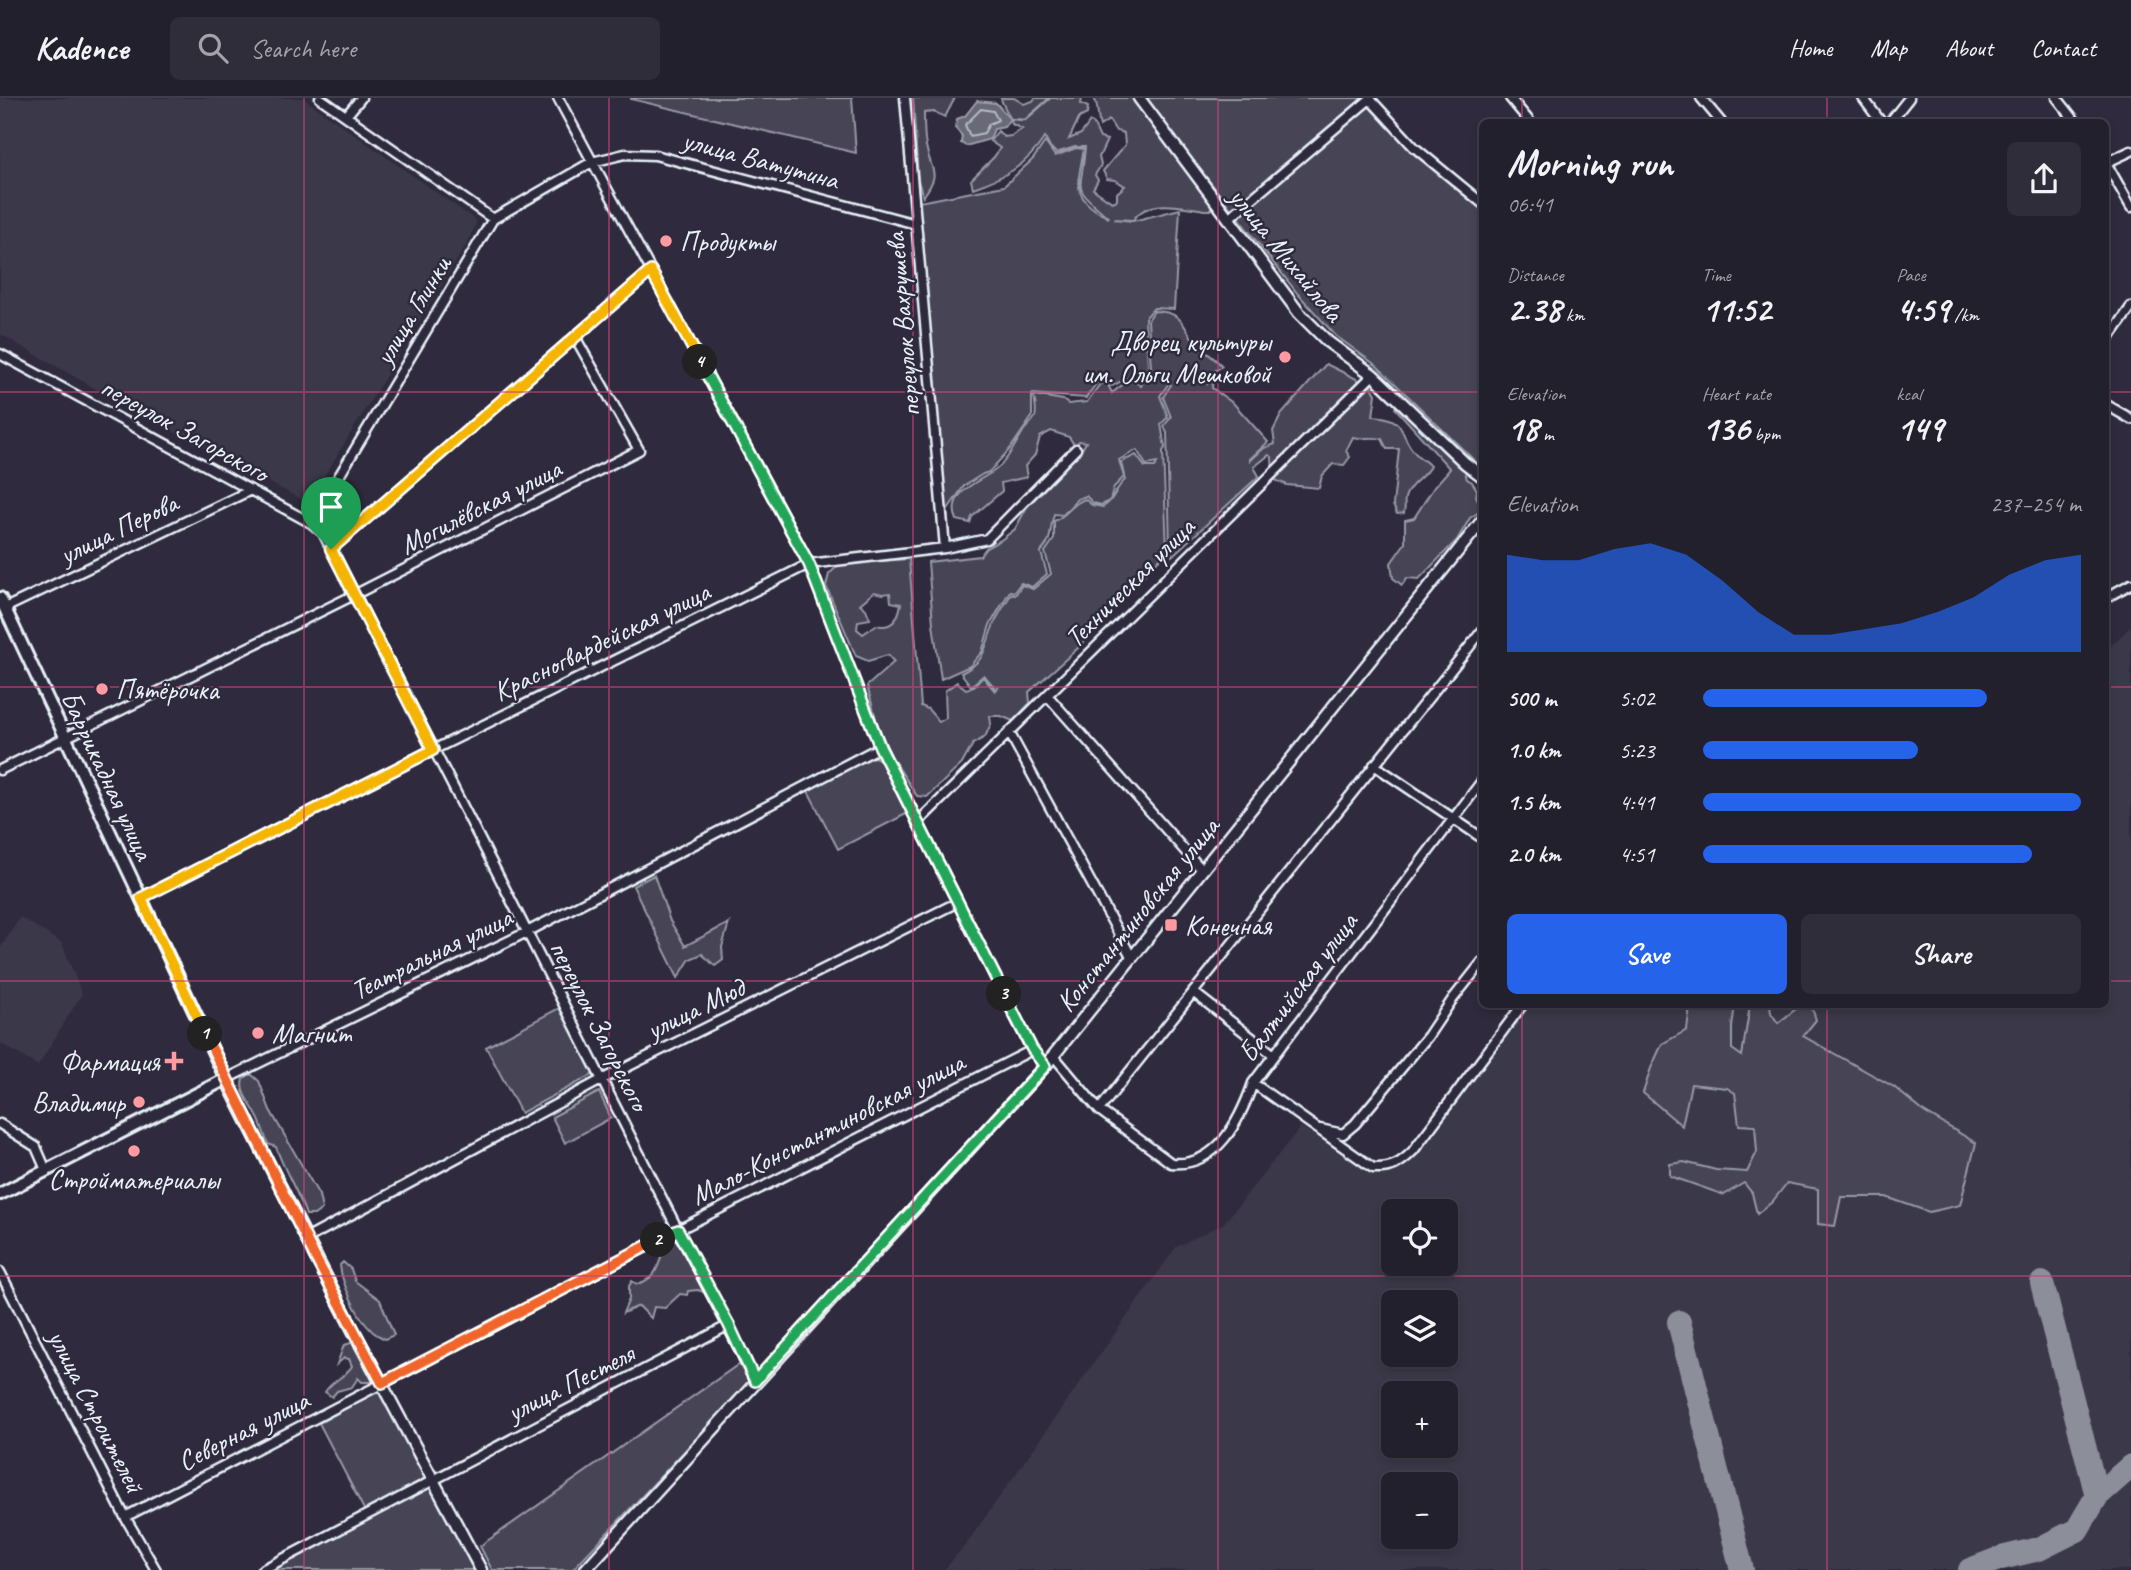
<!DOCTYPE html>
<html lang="en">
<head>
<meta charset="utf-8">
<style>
  :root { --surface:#23202e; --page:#2f2d3a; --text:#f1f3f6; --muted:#a3a3aa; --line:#403e4a; --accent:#2563eb }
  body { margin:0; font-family:Caveat,sans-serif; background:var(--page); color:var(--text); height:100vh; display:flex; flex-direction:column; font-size:26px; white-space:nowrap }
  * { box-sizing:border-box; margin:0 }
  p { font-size:23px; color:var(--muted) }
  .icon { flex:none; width:38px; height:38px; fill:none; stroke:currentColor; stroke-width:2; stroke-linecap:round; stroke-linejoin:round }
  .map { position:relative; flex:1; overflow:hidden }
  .details { position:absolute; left:1479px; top:21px; width:630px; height:889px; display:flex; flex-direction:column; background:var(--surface); border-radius:10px; box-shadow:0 4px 10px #0003,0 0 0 2px var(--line) }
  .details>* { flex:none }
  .tools { position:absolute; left:1381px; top:1101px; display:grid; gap:14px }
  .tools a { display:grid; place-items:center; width:77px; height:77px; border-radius:10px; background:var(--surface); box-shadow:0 4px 10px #0003,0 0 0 2px var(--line); font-size:35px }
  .pin { position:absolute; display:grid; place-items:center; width:60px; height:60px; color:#fff; margin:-72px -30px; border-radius:50% 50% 50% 0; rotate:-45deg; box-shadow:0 0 7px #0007 }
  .pin .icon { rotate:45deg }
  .km { position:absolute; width:35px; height:35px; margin:-18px; border-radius:50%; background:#222; color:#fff; font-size:19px; line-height:35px; text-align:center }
  .round { display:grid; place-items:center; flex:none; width:74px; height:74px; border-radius:10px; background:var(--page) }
  .summary { display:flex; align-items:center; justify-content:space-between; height:119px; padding:0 28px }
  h1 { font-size:38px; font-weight:800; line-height:52px }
  .stats { display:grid; grid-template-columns:repeat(3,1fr); gap:10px; height:119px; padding:7px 28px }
  .stats div { display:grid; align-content:center }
  .stats b { font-size:35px; font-weight:800 }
  .stats small { font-size:19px; font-weight:400 }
  .stats p { font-size:19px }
  .chart { height:196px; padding:14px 28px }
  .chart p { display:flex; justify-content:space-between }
  .chart svg { width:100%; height:126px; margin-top:7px; fill:var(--accent); opacity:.7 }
  .button { display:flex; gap:14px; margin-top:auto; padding:14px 28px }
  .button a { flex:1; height:80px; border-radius:10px; background:var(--accent); color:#fff; font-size:28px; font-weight:800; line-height:80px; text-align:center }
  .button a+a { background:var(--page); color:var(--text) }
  ul { padding:0 28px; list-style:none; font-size:23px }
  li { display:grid; grid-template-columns:112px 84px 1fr; align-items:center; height:52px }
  li i { height:18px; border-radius:9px; background:var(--accent) }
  header { display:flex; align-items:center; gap:42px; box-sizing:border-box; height:98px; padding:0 35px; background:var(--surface); border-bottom:2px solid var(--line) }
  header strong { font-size:33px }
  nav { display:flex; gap:38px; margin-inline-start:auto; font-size:24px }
  .search { width:490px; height:63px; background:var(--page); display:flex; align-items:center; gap:18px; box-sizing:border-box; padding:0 24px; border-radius:10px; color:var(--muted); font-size:26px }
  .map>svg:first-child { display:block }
</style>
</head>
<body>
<header>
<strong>Kadence</strong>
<div class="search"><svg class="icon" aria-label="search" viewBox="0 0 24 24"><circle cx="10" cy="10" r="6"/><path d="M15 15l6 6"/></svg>Search here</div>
<nav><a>Home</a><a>Map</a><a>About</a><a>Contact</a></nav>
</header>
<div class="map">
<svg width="2131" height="1472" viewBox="0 0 2131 1472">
  <rect width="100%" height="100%" fill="#2f2a3d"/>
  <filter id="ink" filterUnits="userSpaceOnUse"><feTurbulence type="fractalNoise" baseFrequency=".0143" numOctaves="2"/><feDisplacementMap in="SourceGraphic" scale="14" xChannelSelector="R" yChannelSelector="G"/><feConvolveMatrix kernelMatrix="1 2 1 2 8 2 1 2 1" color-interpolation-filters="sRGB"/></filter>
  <g filter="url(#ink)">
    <path fill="#3b3749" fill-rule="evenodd" d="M0 0H303L477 123 468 144 308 405 127 309 0 236Z
      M2131 528V1472H944L966 1446 1176 1149 1224 1125 1301 1028 1361 1069 1373 1073 1393 1074 1415 1053 1528 907 2105 906V553ZM1393 1113H1446V1166H1393ZM1393 1204H1446V1256H1393ZM1393 1295H1446V1348H1393ZM1393 1386H1446V1438H1393Z
      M20 819 62 845 82 896 38 968 0 945V851Z"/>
    <path fill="#464455" stroke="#979aa6" stroke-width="2" fill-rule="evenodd" d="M852 0 856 55 631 1V0Z
      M913 0H955L945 19 934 14 924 15C924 26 924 38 926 48 931 75 942 73 923 99L918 82Z
      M1001 0H1014L1024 6 1033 3 1035 0H1082L1081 6 1088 9 1087 16 1079 20 1069 41 1081 36 1090 24 1093 25 1100 40 1107 42 1099 59 1101 67 1095 77 1098 82 1093 91 1112 104 1117 102V95L1125 88 1115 82 1107 81 1103 73 1125 47 1124 35 1116 33 1109 22 1100 28C1097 18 1099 9 1094 0H1137L1211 105V112H1205C1182 109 1149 99 1133 122L1113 121 1133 123 1180 111 1174 211 1154 210 1145 220 1148 270 1112 288 1108 287 1112 295 1125 285 1134 283 1141 288 1151 270 1148 222 1154 213C1184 214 1180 225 1196 245 1203 253 1214 259 1222 268L1215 273 1207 287 1213 279 1212 290 1234 306 1268 344 1250 361V363L1264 350 1275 346 1273 333 1281 317 1326 266 1371 288 1376 296 1373 318C1410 320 1397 338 1417 357 1421 361 1426 363 1430 368 1425 379 1411 384 1406 397 1403 403 1406 408 1404 415L1397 416 1393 407 1399 351H1387L1382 341C1372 338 1363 342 1353 339L1346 353 1350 359 1344 367 1333 366 1322 378 1319 390 1287 387 1273 381 1272 359 1269 357 1254 369 1259 378 1172 458 1170 451 1167 335 1164 328 1171 319 1163 299 1171 287 1169 285 1160 298 1168 319 1161 326 1165 350 1163 353 1167 453 1137 484 1119 496 1107 519 1077 551 1029 594 1030 605 1013 623 1001 618H990L991 626 985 639 973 646 962 666 927 699 917 698 889 655 878 628 867 588 894 564 888 557 868 563 856 558 826 488 829 476 840 466 909 461 921 608 928 611 939 624 946 620 945 593 957 584 966 591 973 589 983 579 995 593 999 589 996 591 984 577 971 588 961 575C985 564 984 552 992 531 996 519 1005 507 1011 496L1015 497 1022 487 1033 491 1051 476 1045 454 1054 441V423C1067 418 1072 405 1085 401L1092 407 1103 409C1116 401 1114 391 1125 382L1121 364 1136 357 1145 369H1155L1157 365 1146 367 1137 352 1119 362 1124 379 1114 389 1110 402 1102 407 1093 405 1086 398 1077 401 1063 417 1054 416C1048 433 1055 437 1041 454L1047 476 1032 489 1021 485 1014 494 1010 493 990 527 982 554 970 568 941 581 933 526 928 464 980 458 986 450 1001 442 1015 431 1027 409 1080 355 1086 344 1079 343 1075 348 1069 339 1051 333 1040 339 1035 357 1025 368 1027 379 1001 385 1002 393 972 419 970 425 957 422C946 397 974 385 991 375 1006 366 1015 347 1024 332 1027 328 1033 324 1035 319 1037 314 1035 304 1034 297L1063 302 1068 306 1087 304 1100 286H1104L1098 283 1086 300 1032 296V319L1010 351 989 374 983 376 964 388 946 414 919 104 1004 88 1033 61 1045 44 1055 58 1076 50 1084 51C1077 87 1071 101 1109 120 1069 86 1082 96 1085 49H1075L1056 55 1050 49 1045 39C1025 69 1007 78 973 90L971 82 994 59 1000 50 990 43 998 33 1004 39 1011 38 1022 31 1012 26C1010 16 1003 10 1001 0ZM874 494 882 496 890 495 891 504 901 506C898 522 892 531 876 527L863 536 857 531 858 523 870 521 866 511 860 506Z
      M1144 0H1361L1414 56 1482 112V370L1377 268 1336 238 1298 196Z
      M1397 307H1400L1464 370 1467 381 1472 384 1477 392 1476 398 1481 408 1479 414 1470 420 1457 442 1419 481 1407 480 1402 487 1393 480 1391 465 1405 445V422L1414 420 1434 389 1450 371 1395 310Z
      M871 658 882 662 910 714 838 751 807 691Z
      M654 777 670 823 685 848 729 825 722 849 723 862 715 868 702 856 690 861 678 880 633 788Z
      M1690 907H1735L1732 929V951L1742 958 1750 907H1770L1771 915 1778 925 1801 907H1811L1816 922 1803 938 1894 989 1924 1014 1976 1045 1960 1107 1929 1114 1886 1099H1841L1835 1128 1818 1126V1091L1787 1085 1772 1104 1757 1116 1752 1095 1744 1085 1724 1097 1670 1078V1066L1684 1064 1716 1072 1747 1074 1757 1054 1755 1028 1739 1027 1735 995 1727 990 1691 986 1682 1028 1643 995 1651 970 1662 946 1687 932Z
      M561 909 596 975 521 1015 486 949Z
      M251 976 259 983 270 1012 319 1097 322 1111 314 1117H306C298 1093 284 1073 276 1049L268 1046C264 1037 262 1026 257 1018 251 1005 239 996 243 981Z
      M599 994 611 1020 565 1045 552 1019Z
      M680 1141 706 1195 698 1192 688 1193 687 1197 680 1196 665 1210 654 1209 651 1220 639 1208 623 1215 629 1201V1188L632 1183 637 1186C652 1182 657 1174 661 1159L656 1150 667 1144Z
      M343 1164 351 1171 355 1183 380 1202 394 1237 385 1241C380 1238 374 1236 371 1232 358 1220 341 1184 340 1167Z
      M355 1244 376 1280 371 1284H362L358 1280 352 1289 337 1293 332 1299 325 1294C332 1282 346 1279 352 1268L349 1261 344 1260 337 1266 344 1247Z
      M739 1266 750 1284 572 1472H492L480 1448Z
      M381 1291 474 1472H273L369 1421 319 1325Z"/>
    <path fill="#696978" stroke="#9c9fab" stroke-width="2" d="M977 3 996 5 1010 21 1004 29 994 31 990 41 966 48 961 45 962 38 956 31 957 21 965 18Z"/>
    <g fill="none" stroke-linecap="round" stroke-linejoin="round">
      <path stroke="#b5bbc5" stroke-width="2" d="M981 11 993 13 998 22 989 26 984 35 970 38 965 27Z"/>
      <path stroke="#9c9fab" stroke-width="2.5" d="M1010 21 1025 22 1050 0"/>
      <path stroke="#8c8e9a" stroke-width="24" d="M2042 1185 2097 1398
        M1679 1224 1742 1472
        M1970 1472 2001 1460 2039 1451 2077 1432 2097 1398 2131 1368"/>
      <g stroke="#e8f1f8" stroke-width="13">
        <path id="minor" d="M320 0 493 121
          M558 0 809 466 880 649 1032 952 1045 968
          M905 0 945 450
          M1510 0 1530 24
          M1701 0 1721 24
          M1863 0 1881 24
          M2057 0 2076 24
          M1370 1 1414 49 1482 105
          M346 18 361 0
          M1890 24 1909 0
          M2105 63 2131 109
          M2105 65 2131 53
          M1229 120 1371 0
          M2105 246 2131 209
          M0 256 311 425 323 435C441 666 560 896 676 1128 702 1180 730 1230 755 1283
          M2105 306 2131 321
          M311 425 493 121 592 64 625 56 655 57 916 126
          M331 451 651 173
          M2105 500 2131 486
          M5 510 251 392
          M1047 597 1202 772
          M1009 634 1132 860
          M1374 667 1482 740
          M0 672 354 497 639 352 575 239
          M917 725 1373 277
          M141 800 433 652 809 466 945 450 987 441 1076 351
          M1193 894 1274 957
          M1053 957 1099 1012 1171 1065C1217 1070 1240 1022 1253 985L1482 683
          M226 981 527 834 880 649
          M1253 985 1373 1070C1391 1071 1400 1066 1413 1053L1523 906
          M1099 1012 1482 533
          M0 1026 36 1049 46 1072
          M1320 1031 1343 1036 1355 1026 1428 938 1452 902 1482 864
          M306 1141 603 981 958 804
          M0 1174 125 1419 156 1472
          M125 1419 678 1132 1032 952
          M262 1472 729 1227"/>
      </g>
      <g stroke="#e8f1f8" stroke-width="15">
        <path id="tertiary" d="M1139 0 1299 215 1328 244 1373 277 1465 365 1482 378
          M226 981 354 1234 481 1472
          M585 1472 1045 968 1482 423"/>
      </g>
      <g stroke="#e8f1f8" stroke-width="16">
        <path id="secondary" d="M0 500 226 981 0 1096"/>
      </g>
      <use href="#minor" stroke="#2f2a3d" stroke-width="8"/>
      <use href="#tertiary" stroke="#2f2a3d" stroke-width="10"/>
      <use href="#secondary" stroke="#2f2a3d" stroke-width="10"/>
    </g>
  </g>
  <g fill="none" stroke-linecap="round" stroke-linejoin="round" filter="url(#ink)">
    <g stroke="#fff" stroke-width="14">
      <path id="split-1" d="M205 936 141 800 433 652 331 451"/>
    </g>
    <g stroke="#fff" stroke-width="14">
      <path id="split-2" d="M205 936 314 1157 382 1285 658 1142"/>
    </g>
    <g stroke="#fff" stroke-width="14">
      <path id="split-3" d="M658 1142 678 1132 729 1227 755 1283 1045 968 1032 951 1004 896"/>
    </g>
    <g stroke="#fff" stroke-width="14">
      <path id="split-4" d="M700 264 809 466 880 649 1004 896"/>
    </g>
    <g stroke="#fff" stroke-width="14">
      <path id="split-5" d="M331 451 651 173 700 264"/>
    </g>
    <use href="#split-1" stroke="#f5b400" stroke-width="9"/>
    <use href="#split-2" stroke="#f0652b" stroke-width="9"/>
    <use href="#split-3" stroke="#22a559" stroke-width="9"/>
    <use href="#split-4" stroke="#22a559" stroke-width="9"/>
    <use href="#split-5" stroke="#f5b400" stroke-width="9"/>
  </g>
  <path fill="none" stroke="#ca437a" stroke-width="2" stroke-opacity="0.55" d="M304 0V1472M609 0V1472M913 0V1472M1218 0V1472M1522 0V24M1827 0V24M0 294H1482M2105 294H2131M0 589H1482M2105 589H2131M0 883H1482M2105 883H2131M1522 906V1472M1827 906V1472M0 1178H2131"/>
  <g fill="#ff9aa2" stroke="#2f2a3d" stroke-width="2.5">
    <circle cx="666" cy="143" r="7"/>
    <circle cx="1285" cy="259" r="7"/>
    <circle cx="102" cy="591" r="7"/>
    <rect x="1164" y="820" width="14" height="14" rx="3.5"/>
    <circle cx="258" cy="935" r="7"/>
    <path d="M170.5 952.5h7v7h7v7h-7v7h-7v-7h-7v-7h7z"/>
    <circle cx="139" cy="1004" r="7"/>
    <circle cx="134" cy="1053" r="7"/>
  </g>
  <g text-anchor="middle" stroke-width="5" stroke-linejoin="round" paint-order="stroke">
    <g font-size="28" fill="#e8f1f8" stroke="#2f2a3d">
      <text transform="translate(761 61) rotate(15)" y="10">улица Ватутина</text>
      <text transform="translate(1287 156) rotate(51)" y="10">улица Михайлова</text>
      <text transform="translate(412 212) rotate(-59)" y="10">улица Глинки</text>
      <text transform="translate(902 227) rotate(-95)" y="10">переулок Вахрушева</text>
      <text transform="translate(185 331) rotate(29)" y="10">переулок Загорского</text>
      <text transform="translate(480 408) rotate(-27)" y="10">Могилёвская улица</text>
      <text transform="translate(118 430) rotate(-26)" y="10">улица Перова</text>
      <text transform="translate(1129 484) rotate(-45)" y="10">Техническая улица</text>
      <text transform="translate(601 543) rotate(-26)" y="10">Красногвардейская улица</text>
      <text transform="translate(108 677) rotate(65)" y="10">Баррикадная улица</text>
      <text transform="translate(1137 816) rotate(-51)" y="10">Константиновская улица</text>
      <text transform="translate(431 855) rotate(-26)" y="10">Театральная улица</text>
      <text transform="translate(1297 889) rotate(-53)" y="10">Балтийская улица</text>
      <text transform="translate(695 910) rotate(-26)" y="10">улица Мюд</text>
      <text transform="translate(600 927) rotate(63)" y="10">переулок Загорского</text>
      <text transform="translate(827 1030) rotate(-27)" y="10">Мало-Константиновская улица</text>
      <text transform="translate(570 1284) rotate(-27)" y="10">улица Пестеля</text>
      <text transform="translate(97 1313) rotate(63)" y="10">улица Строителей</text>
      <text transform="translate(243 1332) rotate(-27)" y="10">Северная улица</text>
    </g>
    <g font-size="28" fill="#e8f1f8" stroke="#2f2a3d" text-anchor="start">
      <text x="680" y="153">Продукты</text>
      <text x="1271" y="253" text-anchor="end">Дворец культуры<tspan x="1271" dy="32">им. Ольги Мешковой</tspan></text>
      <text x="116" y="601">Пятёрочка</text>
      <text x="1185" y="837">Конечная</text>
      <text x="272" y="945">Магнит</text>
      <text x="160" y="973" text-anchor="end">Фармация</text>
      <text x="125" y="1014" text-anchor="end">Владимир</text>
      <text x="134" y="1091" text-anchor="middle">Стройматериалы</text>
    </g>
  </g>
</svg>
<div class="tools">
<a><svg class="icon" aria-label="locate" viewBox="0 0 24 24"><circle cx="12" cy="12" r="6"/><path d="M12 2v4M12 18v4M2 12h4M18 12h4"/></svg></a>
<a><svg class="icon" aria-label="layers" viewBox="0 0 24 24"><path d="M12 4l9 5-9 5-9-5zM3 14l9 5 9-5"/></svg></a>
<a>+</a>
<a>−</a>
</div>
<div class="pin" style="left:331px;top:451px;background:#1e9e55"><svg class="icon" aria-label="arrive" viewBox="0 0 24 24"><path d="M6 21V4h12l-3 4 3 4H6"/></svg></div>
<b class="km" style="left:205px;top:936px">1</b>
<b class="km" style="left:658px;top:1142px">2</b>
<b class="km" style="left:1004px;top:896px">3</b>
<b class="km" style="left:700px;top:264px">4</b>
<section class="details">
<div class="summary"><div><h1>Morning run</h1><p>06:41</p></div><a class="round"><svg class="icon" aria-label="share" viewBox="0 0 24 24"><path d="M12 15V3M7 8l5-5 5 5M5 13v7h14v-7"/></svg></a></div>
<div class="stats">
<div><p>Distance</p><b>2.38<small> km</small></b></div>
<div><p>Time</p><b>11:52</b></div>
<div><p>Pace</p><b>4:59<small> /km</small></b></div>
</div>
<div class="stats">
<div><p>Elevation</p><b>18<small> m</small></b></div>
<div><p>Heart rate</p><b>136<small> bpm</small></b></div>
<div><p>kcal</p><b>149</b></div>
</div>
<div class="chart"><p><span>Elevation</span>237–254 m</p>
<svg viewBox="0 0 160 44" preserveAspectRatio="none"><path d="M0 44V10L10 12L20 12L30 8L40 6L50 10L60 19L70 30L80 38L90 38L100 36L110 34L120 30L130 25L140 17L150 12L160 10V44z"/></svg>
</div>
<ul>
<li><b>500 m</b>5:02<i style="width:75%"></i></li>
<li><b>1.0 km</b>5:23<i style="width:57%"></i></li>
<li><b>1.5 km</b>4:41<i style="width:100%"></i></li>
<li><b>2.0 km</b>4:51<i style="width:87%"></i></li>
</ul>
<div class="button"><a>Save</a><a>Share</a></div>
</section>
</div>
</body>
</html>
